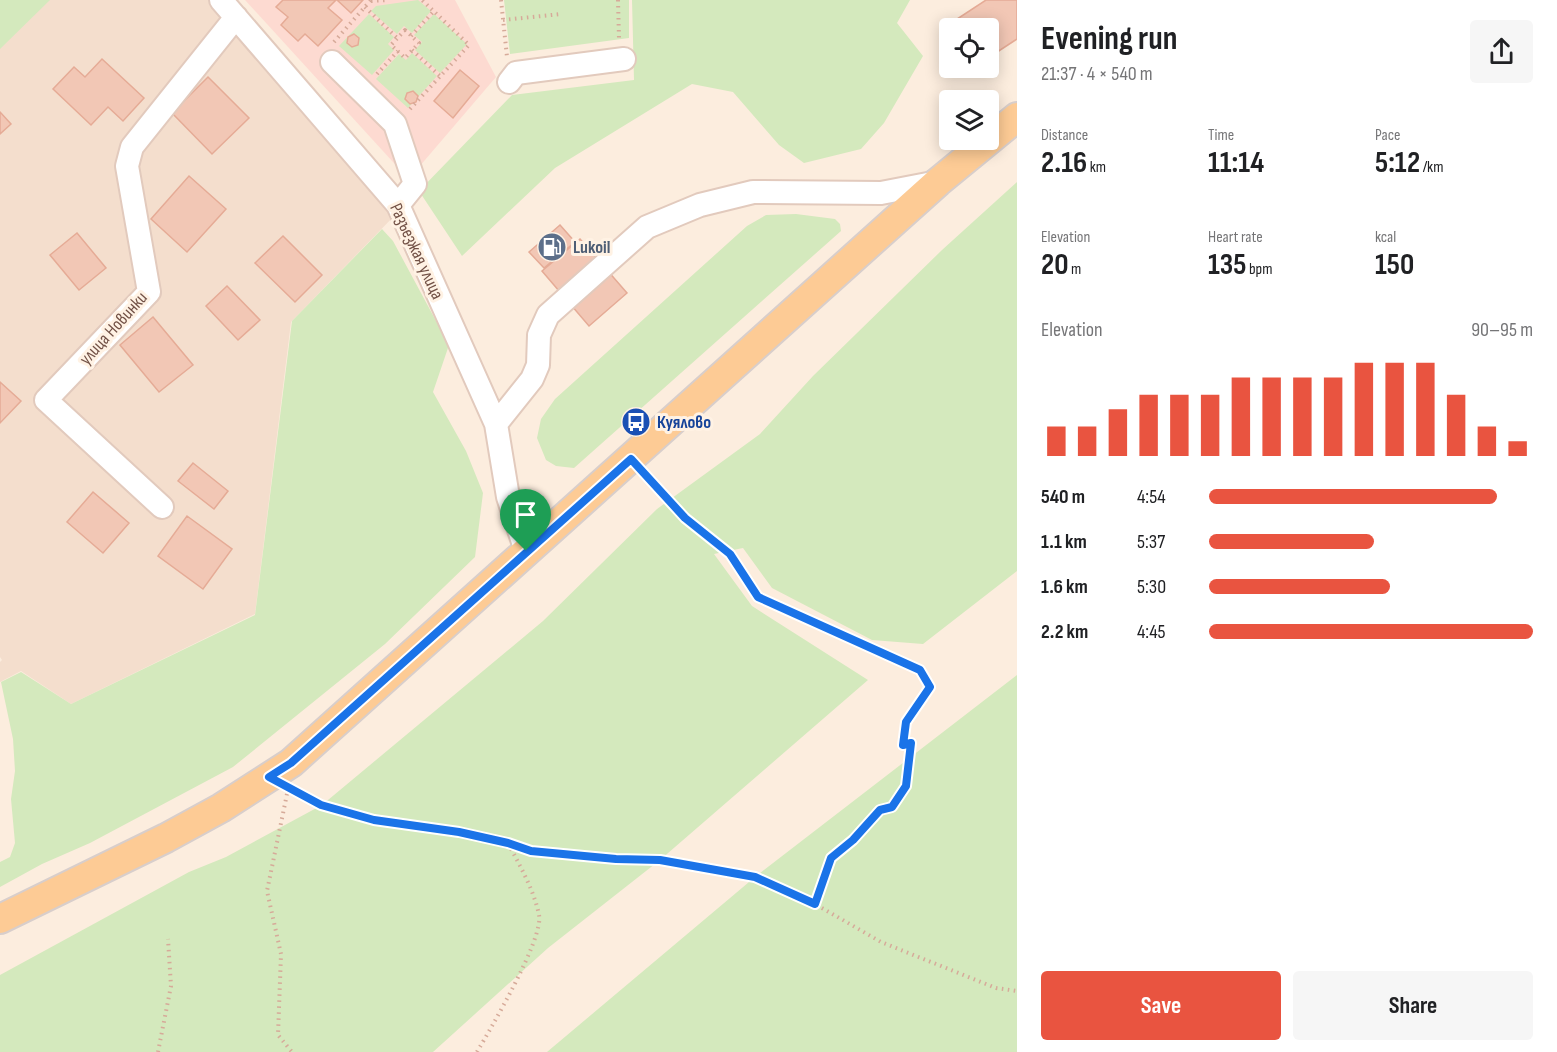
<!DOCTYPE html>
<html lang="en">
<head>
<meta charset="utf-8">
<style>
  :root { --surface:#fff; --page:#f6f6f6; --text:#202124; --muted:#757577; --accent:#e95440 }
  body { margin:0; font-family:"Sofia Sans Condensed",sans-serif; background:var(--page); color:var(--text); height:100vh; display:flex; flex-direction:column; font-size:22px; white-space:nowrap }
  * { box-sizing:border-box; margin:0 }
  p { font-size:20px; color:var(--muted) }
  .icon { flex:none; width:33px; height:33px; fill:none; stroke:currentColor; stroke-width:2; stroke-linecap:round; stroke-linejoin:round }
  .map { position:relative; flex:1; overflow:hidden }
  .details { display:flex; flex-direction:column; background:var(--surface); width:540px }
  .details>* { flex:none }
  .fabs { position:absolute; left:939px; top:18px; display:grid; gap:12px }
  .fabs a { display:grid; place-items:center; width:60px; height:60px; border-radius:6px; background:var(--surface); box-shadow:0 3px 15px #0003; font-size:30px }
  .pin { position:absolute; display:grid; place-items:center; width:51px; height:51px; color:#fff; margin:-62px -26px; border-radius:50% 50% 50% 0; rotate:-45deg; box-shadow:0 0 6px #0007 }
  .pin .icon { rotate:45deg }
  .round { display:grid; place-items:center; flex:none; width:63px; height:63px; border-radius:6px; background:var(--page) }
  .summary { display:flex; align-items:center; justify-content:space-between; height:102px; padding:0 24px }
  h1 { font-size:33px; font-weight:700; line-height:45px }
  .metrics { display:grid; grid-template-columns:repeat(3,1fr); gap:9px; height:102px; padding:6px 24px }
  .metrics div { display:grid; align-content:center }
  .metrics b { font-size:30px; font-weight:700 }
  .metrics small { font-size:16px; font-weight:400 }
  .metrics p { font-size:16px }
  .chart { height:168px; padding:12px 24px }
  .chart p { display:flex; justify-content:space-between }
  .chart svg { width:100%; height:108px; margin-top:6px; stroke:var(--accent); stroke-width:6 }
  .primary-button { display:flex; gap:12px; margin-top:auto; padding:12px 24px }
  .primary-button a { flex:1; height:69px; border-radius:6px; background:var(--accent); color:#fff; font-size:24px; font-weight:700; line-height:69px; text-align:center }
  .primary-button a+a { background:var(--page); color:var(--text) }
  ul { padding:0 24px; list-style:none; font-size:20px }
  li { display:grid; grid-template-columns:96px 72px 1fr; align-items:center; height:45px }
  li i { height:15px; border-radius:8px; background:var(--accent) }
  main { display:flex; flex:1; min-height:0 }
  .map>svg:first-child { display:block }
</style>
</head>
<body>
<main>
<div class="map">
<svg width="1017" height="1052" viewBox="0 0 1017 1052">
  <rect width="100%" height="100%" fill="#fcedde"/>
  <path fill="#f4decd" d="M0 0H238L397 213 291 322 255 614 71 704 21 671 0 682V662L2 660 0 657Z"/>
  <path fill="#fddad1" d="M245 0H455L496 77 419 167 403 173Z"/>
  <path fill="#d4e9bd" d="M0 0H50L0 49Z
    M418 0 431 11 412 33 404 26 397 34 371 11 376 6Z
    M504 0H629V38L510 54Z
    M632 0H910L897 23 923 56 884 123 861 149 804 163 779 145 733 92 692 84 555 168 462 256 419 191 512 95 634 80Z
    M369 14 394 37 388 44 394 50 372 75 339 46Z
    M434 14 467 44 440 73 415 50 422 42 414 35Z
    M412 53 437 76 408 108 376 79 399 54 406 60Z
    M1017 182V571L923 644 872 640 772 588 743 548 714 554 752 606 868 680 660 860 548 948 433 1052H0V975L189 872 226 857 322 805 543 621 657 509 760 434 813 376 942 250Z
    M796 214 835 219 840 224 841 231 574 468 556 466 546 460 537 438 541 419 555 399 747 226 766 215Z
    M382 229 393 241 449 345 433 392 466 451 483 493 475 557 385 644 233 767 90 843 42 864 0 887V862L10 857 15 843 11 799 15 771 13 739 1 682 21 672 71 704 255 615 292 321Z
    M1017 675V1052H547L755 877Z"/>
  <path fill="#f2c7b5" stroke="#e5ab96" stroke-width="1.5" d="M283 0H336L328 8 342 20 318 46 305 34 298 41 281 25 288 17 276 7Z
    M337 0H363L351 13Z
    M986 0H1017V39L988 58V28H955L951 23Z
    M354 34 359 38 358 45 352 47 347 43 348 37Z
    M102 59 144 98 123 121 108 107 91 125 53 89 74 67 85 77Z
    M460 70 479 86 453 118 434 101Z
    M208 77 249 118 212 154 172 113Z
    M413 91 418 96 416 102 410 104 405 99 407 93Z
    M0 112 11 124 0 134Z
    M189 176 226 209 187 252 151 219Z
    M560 225 575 242 544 268 529 252Z
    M77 233 106 268 79 290 50 255Z
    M283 236 322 275 295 302 255 263Z
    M580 239 627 293 589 326 542 271Z
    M227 286 260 320 238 340 206 306Z
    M153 317 193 365 159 392 120 345Z
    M0 382 21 401 0 423Z
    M193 463 228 491 214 509 178 481Z
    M93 492 129 523 103 553 67 522Z
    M187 516 232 549 203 589 158 556Z"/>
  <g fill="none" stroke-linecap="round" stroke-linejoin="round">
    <g stroke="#e2cabd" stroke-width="26">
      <path id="minor" d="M221 0 398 205 496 424 508 497 526 551
        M332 62 395 124 415 184 398 205
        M509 82 516 73 624 59
        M496 424 532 379 538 365 539 335 548 315 647 227 700 205 753 192 881 193 938 182
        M162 507 46 400 149 292 127 166 132 147 236 17"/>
    </g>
    <g stroke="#d8cecb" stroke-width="32">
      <path id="major" d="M0 919 166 838 221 808 291 763 938 182 1017 117"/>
    </g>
    <path stroke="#d6aa99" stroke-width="4" stroke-dasharray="1.5 4.5" stroke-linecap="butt" d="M501 0 507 57
      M618 0 619 38
      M371 1 387 0
      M365 7 397 38
      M503 20 561 14
      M405 30 419 43 405 58 391 45Z
      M411 36 434 11
      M334 42 371 0
      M412 50 440 76
      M377 74 398 51
      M410 109 469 45 422 0
      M645 475 685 518 730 554 758 597 919 670 930 687 906 722 903 745 911 743 906 786 892 807 880 810 853 840 831 858 815 904
      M294 790 322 805 374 820 459 832 508 843 531 851 616 859 660 860 755 877 803 897 881 942 996 988 1017 991
      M287 794 267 891 281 954 278 1035 292 1052
      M158 1052 171 986 168 939
      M477 1052C491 1028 544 938 539 915 534 890 520 866 508 843"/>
    <use href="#minor" stroke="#fff" stroke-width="22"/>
    <use href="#major" stroke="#fdcb95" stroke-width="28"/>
  </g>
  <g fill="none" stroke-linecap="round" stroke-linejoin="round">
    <g stroke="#fff" stroke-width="12">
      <path id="route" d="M631 459 685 518 730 554 758 597 920 670 930 687 906 722 903 745 911 743 906 786 892 807 880 810 853 840 831 858 815 904 755 877 660 860 616 859 531 851 508 843 459 832 374 820 321 805 269 777 291 763Z"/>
    </g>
    <use href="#route" stroke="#1a73e8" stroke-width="8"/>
  </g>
  <defs>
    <g id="fuel-disc" transform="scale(1.5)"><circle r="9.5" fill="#5c6f8a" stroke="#fff2e4"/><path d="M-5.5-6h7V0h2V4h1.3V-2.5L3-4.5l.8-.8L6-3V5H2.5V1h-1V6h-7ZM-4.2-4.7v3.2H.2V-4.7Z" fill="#fff"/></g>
    <g id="bus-disc" transform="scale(1.5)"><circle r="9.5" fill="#1a4fb4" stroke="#fff2e4"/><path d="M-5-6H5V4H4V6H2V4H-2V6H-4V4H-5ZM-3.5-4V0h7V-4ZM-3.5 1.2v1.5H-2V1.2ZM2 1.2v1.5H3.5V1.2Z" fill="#fff"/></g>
  </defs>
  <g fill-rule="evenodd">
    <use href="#fuel-disc" x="552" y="247"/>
    <use href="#bus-disc" x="636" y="422"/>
  </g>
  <g text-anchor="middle" stroke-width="6" stroke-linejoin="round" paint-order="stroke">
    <g font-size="18" font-weight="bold" fill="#4e5e75" stroke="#fff2e4" text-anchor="start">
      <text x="573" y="253">Lukoil</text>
    </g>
    <g font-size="18" fill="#725146" stroke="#fff2e4">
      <text transform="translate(417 251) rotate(65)" y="6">Разъезжая улица</text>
      <text transform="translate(113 328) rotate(-48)" y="6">улица Новинки</text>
    </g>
    <g font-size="18" font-weight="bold" fill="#164399" stroke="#fff2e4" text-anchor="start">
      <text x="657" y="428">Куялово</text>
    </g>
  </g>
</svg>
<div class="fabs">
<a><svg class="icon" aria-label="locate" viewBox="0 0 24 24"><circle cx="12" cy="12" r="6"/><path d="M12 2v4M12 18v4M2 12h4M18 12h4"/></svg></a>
<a><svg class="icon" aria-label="layers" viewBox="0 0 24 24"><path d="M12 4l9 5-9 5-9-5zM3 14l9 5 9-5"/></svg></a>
</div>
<div class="pin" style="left:526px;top:551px;background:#1e9e55"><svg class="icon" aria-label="arrive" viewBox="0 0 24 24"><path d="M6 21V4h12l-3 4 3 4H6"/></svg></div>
</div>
<section class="details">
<div class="summary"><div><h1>Evening run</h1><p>21:37 · 4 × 540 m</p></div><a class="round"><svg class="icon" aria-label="share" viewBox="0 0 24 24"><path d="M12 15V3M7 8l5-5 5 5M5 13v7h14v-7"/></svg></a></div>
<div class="metrics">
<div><p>Distance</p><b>2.16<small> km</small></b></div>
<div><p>Time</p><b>11:14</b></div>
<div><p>Pace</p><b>5:12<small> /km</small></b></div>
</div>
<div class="metrics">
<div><p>Elevation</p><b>20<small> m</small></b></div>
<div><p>Heart rate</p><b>135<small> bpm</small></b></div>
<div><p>kcal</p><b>150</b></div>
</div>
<div class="chart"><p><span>Elevation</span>90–95 m</p>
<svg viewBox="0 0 160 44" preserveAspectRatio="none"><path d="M5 44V32M15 44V32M25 44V25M35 44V19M45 44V19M55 44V19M65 44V12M75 44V12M85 44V12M95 44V12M105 44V6M115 44V6M125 44V6M135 44V19M145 44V32M155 44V38"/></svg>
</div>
<ul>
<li><b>540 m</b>4:54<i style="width:89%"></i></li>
<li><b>1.1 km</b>5:37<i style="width:51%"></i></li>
<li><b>1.6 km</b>5:30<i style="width:56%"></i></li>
<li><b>2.2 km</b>4:45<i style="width:100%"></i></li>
</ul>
<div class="primary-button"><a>Save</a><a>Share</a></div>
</section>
</main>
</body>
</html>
